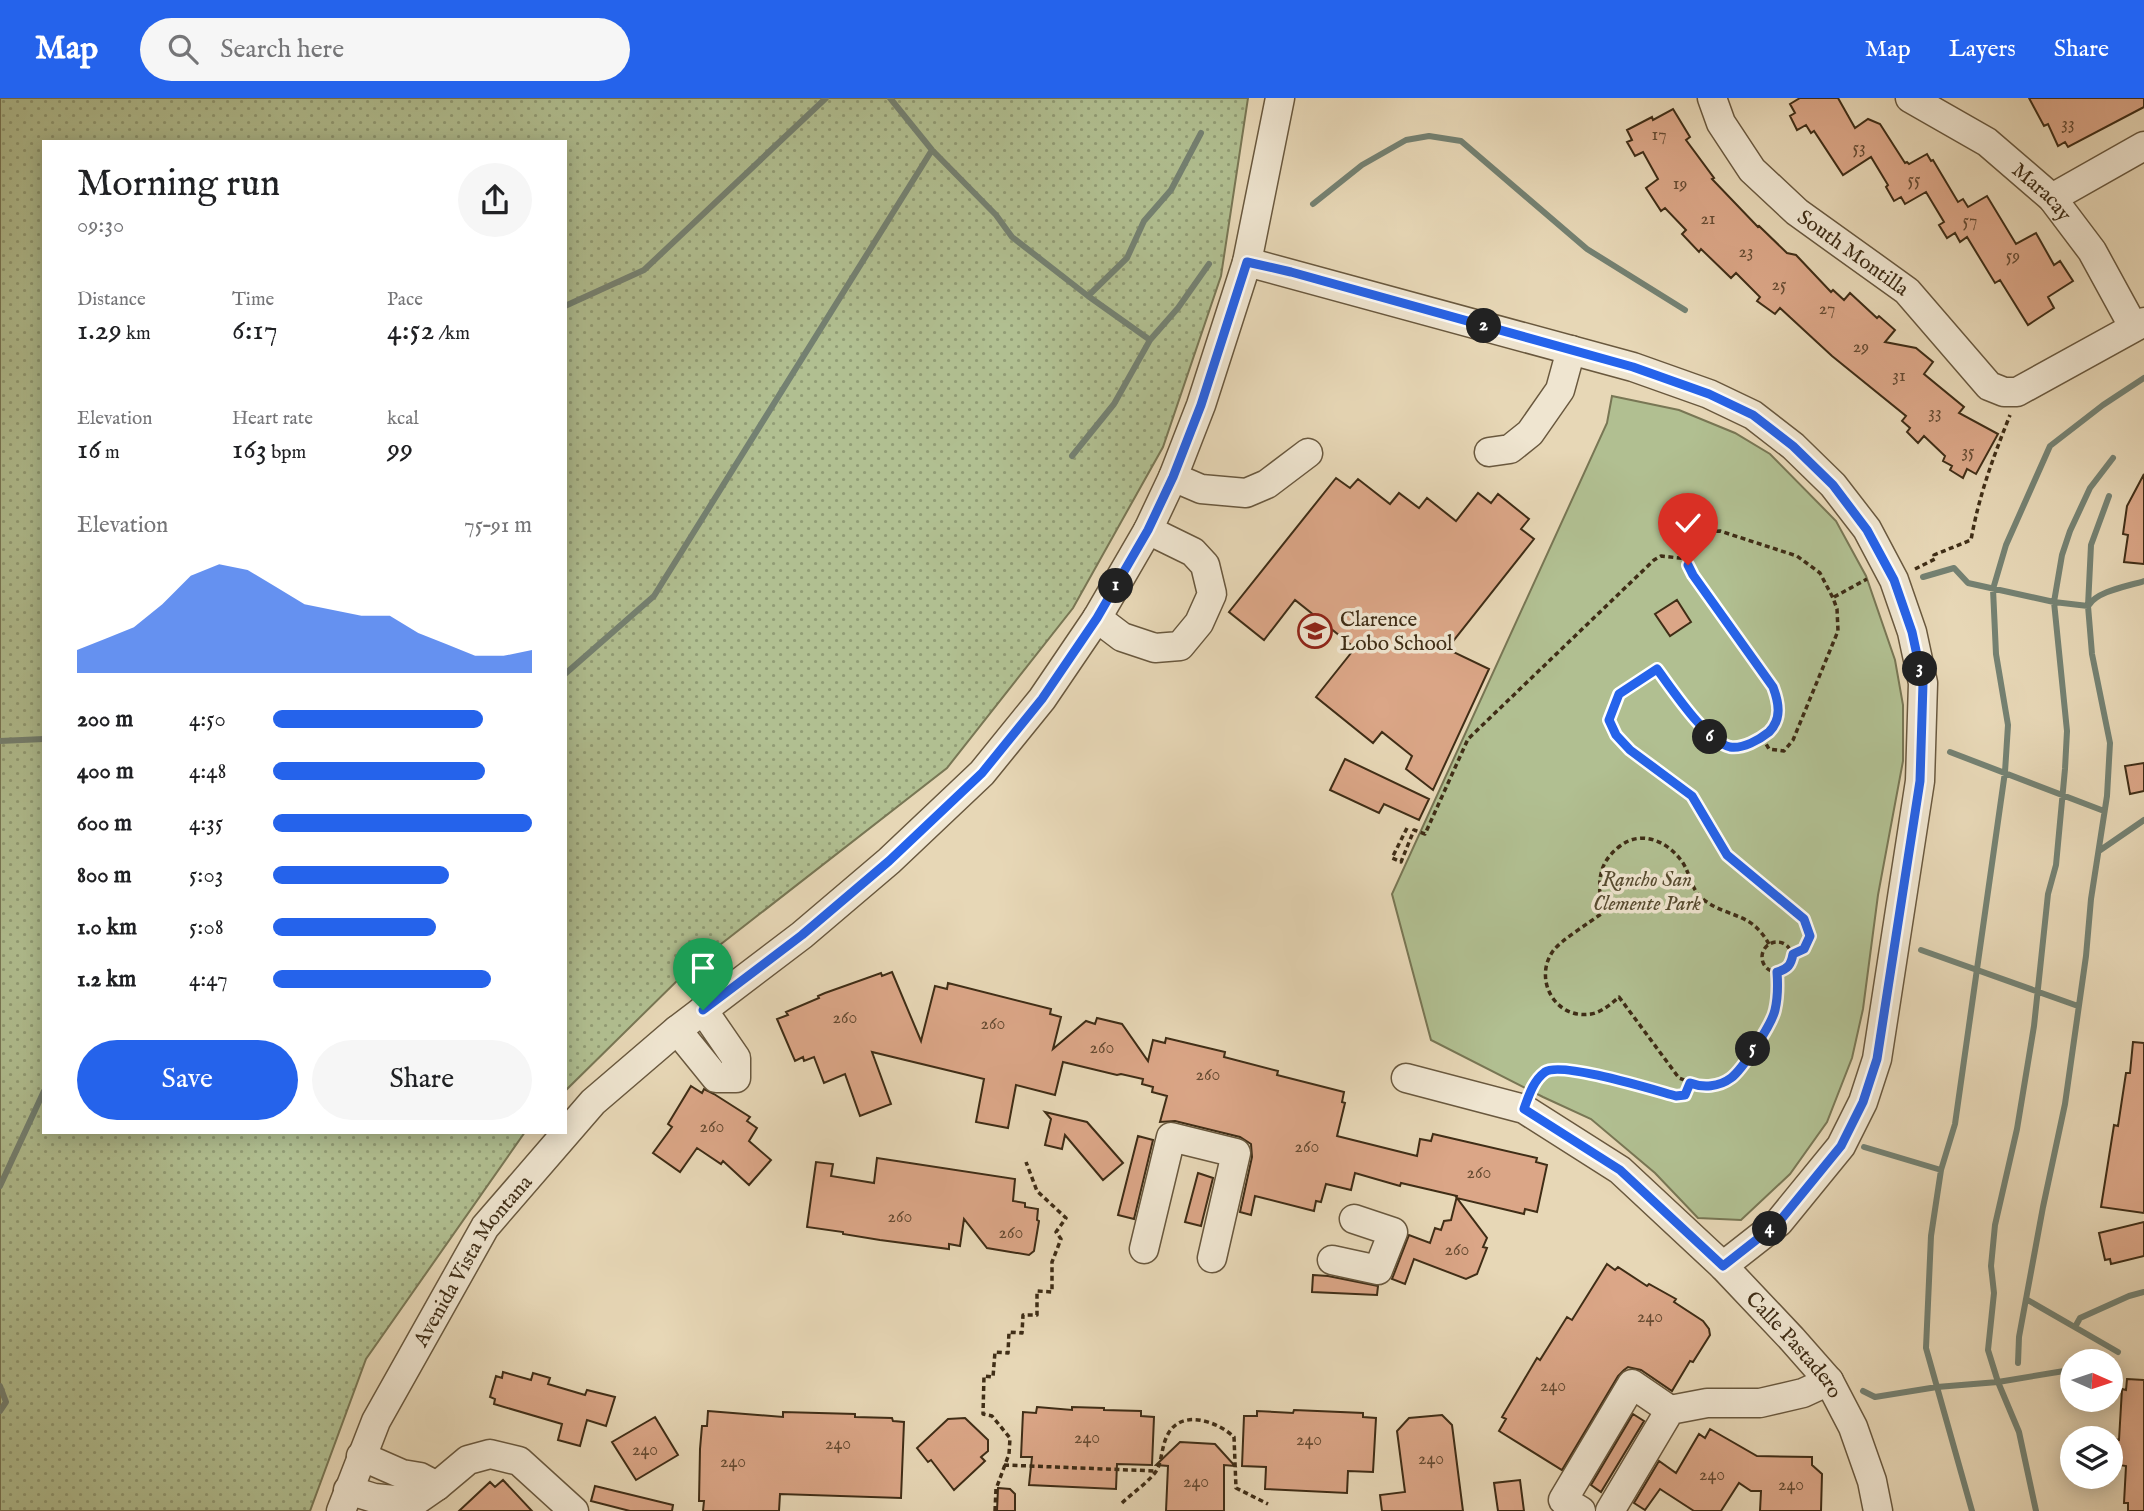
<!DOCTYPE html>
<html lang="en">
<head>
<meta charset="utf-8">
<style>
  :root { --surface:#fff; --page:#f6f6f6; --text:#202124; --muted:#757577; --accent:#2563eb }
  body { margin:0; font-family:"IM FELL English",serif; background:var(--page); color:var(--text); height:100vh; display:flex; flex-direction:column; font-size:26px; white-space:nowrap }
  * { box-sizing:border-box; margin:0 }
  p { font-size:23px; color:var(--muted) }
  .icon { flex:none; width:38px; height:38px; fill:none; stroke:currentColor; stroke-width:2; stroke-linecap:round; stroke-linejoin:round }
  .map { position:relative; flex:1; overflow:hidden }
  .side { position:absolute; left:42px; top:42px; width:525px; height:994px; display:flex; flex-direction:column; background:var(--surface); border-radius:0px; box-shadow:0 4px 18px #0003 }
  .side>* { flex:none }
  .needle { width:46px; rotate:93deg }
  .controls { position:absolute; left:2060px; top:1251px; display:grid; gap:14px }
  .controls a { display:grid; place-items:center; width:63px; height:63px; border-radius:50%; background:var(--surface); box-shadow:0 4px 18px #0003; font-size:35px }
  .pin { position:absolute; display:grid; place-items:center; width:60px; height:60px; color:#fff; margin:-72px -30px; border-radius:50% 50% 50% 0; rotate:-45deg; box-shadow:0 0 7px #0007 }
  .pin .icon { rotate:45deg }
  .km { position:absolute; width:35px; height:35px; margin:-18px; border-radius:50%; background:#222; color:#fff; font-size:19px; line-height:35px; text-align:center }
  .round { display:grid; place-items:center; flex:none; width:74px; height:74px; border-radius:37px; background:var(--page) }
  .overview { display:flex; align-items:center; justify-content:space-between; height:119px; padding:0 35px }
  h1 { font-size:38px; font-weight:600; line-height:52px }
  .stats { display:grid; grid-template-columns:repeat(3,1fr); gap:10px; height:119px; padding:7px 35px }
  .stats div { display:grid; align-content:center }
  .stats b { font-size:30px; font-weight:600 }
  .stats small { font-size:19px; font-weight:400 }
  .stats p { font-size:19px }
  .chart { height:196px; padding:14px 35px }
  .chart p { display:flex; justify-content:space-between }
  .chart svg { width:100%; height:126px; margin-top:7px; fill:var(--accent); opacity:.7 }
  .cta { display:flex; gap:14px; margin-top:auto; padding:14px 35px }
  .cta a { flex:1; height:80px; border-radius:42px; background:var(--accent); color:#fff; font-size:28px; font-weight:600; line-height:80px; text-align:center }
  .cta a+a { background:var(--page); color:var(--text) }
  ul { padding:0 35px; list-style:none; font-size:23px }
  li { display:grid; grid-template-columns:112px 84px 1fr; align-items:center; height:52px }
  li i { height:18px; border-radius:9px; background:var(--accent) }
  header { display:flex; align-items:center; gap:42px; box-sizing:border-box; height:98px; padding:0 35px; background:var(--accent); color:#fff }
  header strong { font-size:33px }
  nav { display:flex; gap:38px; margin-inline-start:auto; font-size:24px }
  .search { width:490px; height:63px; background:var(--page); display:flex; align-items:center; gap:18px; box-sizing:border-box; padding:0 24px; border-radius:38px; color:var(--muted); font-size:26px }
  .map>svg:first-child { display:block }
</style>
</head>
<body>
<header>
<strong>Map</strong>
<div class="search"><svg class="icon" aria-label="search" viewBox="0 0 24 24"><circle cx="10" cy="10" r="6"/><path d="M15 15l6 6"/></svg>Search here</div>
<nav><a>Map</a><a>Layers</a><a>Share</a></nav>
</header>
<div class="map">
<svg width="2144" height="1413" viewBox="0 0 2144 1413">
  <defs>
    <pattern id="grass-dots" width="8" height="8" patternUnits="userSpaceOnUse" patternTransform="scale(1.75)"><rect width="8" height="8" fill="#b1bf91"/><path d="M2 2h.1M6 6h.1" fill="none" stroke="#919c75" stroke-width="1.8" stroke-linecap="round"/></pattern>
  </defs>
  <rect width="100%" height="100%" fill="#e7d7b6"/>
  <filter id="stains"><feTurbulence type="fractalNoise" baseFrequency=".00286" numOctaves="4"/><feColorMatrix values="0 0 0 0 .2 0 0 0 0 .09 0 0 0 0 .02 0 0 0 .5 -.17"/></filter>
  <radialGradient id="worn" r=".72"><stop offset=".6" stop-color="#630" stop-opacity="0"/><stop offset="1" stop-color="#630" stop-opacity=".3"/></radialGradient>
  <path fill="url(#grass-dots)" stroke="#787654" stroke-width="2" d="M0 0H1248L1221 178 1163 349 1073 510 947 670 689 871 565 993V44H44V1034H525L366 1261 310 1413H0Z"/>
  <path fill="#b1bf91" stroke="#787654" stroke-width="2" d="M1612 298 1679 312 1735 335 1770 356 1836 423 1866 478 1895 562 1903 607V663L1878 797 1863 911 1852 960 1827 1024 1790 1076 1741 1122 1698 1120 1655 1075 1591 1021 1543 999 1431 942 1392 796 1607 325Z"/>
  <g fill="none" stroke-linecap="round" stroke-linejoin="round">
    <path stroke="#748172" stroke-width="6" d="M890 0 932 52 996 117 1012 139 1088 198 1150 242
      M1313 106 1362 67 1406 42 1429 38 1461 43 1587 151 1685 212
      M1088 198 1127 160 1144 123 1171 92 1201 35
      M565 208 644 172 826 0
      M1072 358 1114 306 1150 242 1178 210 1209 166
      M1923 479 1954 470 1968 485 2054 504 2088 508
      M2089 507C2097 493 2129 488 2144 483
      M565 576 654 498 932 52
      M0 643 44 641
      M1950 654 2104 713
      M2099 753 2144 722
      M1921 852 2078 908
      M1864 1049 1941 1072
      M0 1088 44 993
      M2026 1201 2118 1254
      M2075 1229 2080 1220 2129 1198 2144 1194
      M2018 1265 2019 1239 2043 1109 2065 1006 2086 858 2091 801 2107 698 2110 645 2092 556 2088 508 2091 447 2109 398
      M0 1288 6 1304 0 1313
      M1863 1293 1875 1299 1937 1289 1998 1284 2064 1273
      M1972 1413 1926 1250 1931 1138 1941 1072 1955 1026 2005 674 2008 627 1996 556 1993 491 2006 447 2050 348 2103 307 2144 280
      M2036 1413 2019 1334 1998 1284 1988 1252 1994 1195 1991 1168 1995 1127 2017 1031 2034 928 2048 796 2056 767 2065 671 2067 633 2054 504 2062 457 2070 433 2090 390 2113 360"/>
  </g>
  <path fill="#dba687" stroke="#3f2d16" stroke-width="2" d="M1800 0H1838L1855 30 1868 21 1880 26 1905 65 1907 64 1909 66 1927 56 1931 63 1933 62 1958 104 1963 101 1968 109 1987 98 2016 146 2036 135 2054 167 2060 163 2073 183 2048 199 2054 210 2028 227 2000 182 1995 185 1967 139 1960 144 1955 135 1947 140 1939 127 1944 124 1926 94 1905 106 1901 99 1894 103 1886 89 1888 87 1871 59 1843 77 1814 33 1811 35 1806 27 1797 32 1790 18 1795 15 1790 6Z
    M2029 0H2144V9L2068 49 2065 44 2058 48 2048 26 2044 28Z
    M1673 11 1690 39 1686 42 1714 80 1712 81 1758 129 1759 128 1787 155 1796 157 1831 194 1833 192 1844 202 1850 195 1877 220 1879 218 1895 232 1885 244 1916 250 1933 264 1924 276 1964 309 1959 315 1998 336 1976 376 1967 371 1963 380 1950 372 1952 368 1943 363 1945 358 1924 338 1918 345 1907 334 1910 330 1902 323 1906 318 1832 258 1780 210 1775 216 1757 203 1760 199 1736 175 1731 180 1701 151 1699 154 1682 136 1686 132 1665 110 1661 113 1646 90 1658 81 1643 54 1635 58 1627 44 1632 42 1627 32 1652 19 1653 22Z
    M2144 376V466L2124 464 2128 437 2123 436 2127 408Z
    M1336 380 1350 390 1358 381 1390 406 1399 395 1419 410 1427 400 1456 423 1478 395 1491 405 1498 396 1529 421 1521 431 1534 441 1447 551 1489 571 1433 692 1406 671 1412 658 1382 634 1373 645 1316 599 1355 550 1295 502 1264 542 1229 514Z
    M1677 502 1691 524 1670 538 1655 516Z
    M1345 661 1429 701 1419 722 1384 706 1379 715 1330 692Z
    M2144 665V693L2130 696 2125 668Z
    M892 874 921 943 935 888 947 891 948 885 1051 911 1050 916 1061 919 1053 951 1086 923 1095 926 1097 920 1122 926 1148 963 1153 942 1165 945 1166 940 1225 954 1224 959 1278 973 1277 977 1344 994 1342 1004 1345 1005 1337 1038 1417 1058 1420 1041 1431 1043 1433 1036 1537 1060 1536 1064 1547 1067 1537 1114 1525 1111 1524 1116 1457 1100 1487 1140 1483 1149 1487 1150 1477 1176 1466 1181 1414 1161 1405 1186 1392 1181 1409 1137 1430 1145 1435 1130 1441 1132 1444 1123 1451 1122 1457 1098 1401 1085 1400 1088 1355 1075 1351 1092 1326 1086 1321 1104 1316 1103 1314 1113 1255 1098 1251 1117 1240 1114 1252 1059 1251 1046 1240 1039 1175 1023 1160 1024 1167 998 1152 994 1153 989 1142 986 1143 981 1121 976 1117 977 1063 964 1055 997 1016 987 1008 1030 976 1024 984 981 872 954 891 1006 860 1018 845 976 824 985 814 959 804 963 803 959 795 963 777 921 788 917 786 914 819 900 818 898 825 895 881 875 882 878Z
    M2133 944 2144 945V1115L2101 1109 2114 1027 2118 1028 2126 975H2130Z
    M691 988 702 995 704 991 714 996 750 1019 747 1023 757 1030 749 1043 771 1062 749 1087 723 1063 721 1066 697 1050 680 1074 653 1055 672 1029 668 1026Z
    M1045 1014 1087 1024 1123 1065 1103 1082 1065 1037 1062 1051 1045 1047 1051 1021Z
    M1138 1038 1153 1042 1134 1121 1118 1117Z
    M877 1060 1015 1081 1013 1103 1025 1105V1109L1038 1111 1037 1122 1039 1123 1034 1153 1029 1157 987 1150 964 1121 960 1148 949 1146V1151L880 1142 843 1136V1134L807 1129 816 1064 833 1066 831 1078 874 1085Z
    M1198 1075 1213 1080 1201 1128 1185 1124Z
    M2144 1124V1158L2111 1166 2110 1161 2105 1162 2099 1135Z
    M1607 1166 1615 1172 1618 1169 1647 1188 1649 1186 1676 1201 1674 1204 1703 1223 1709 1231 1710 1237 1693 1264 1690 1263 1672 1293 1641 1272 1628 1269 1624 1272 1618 1278 1562 1372 1499 1333 1506 1321 1502 1319 1537 1260 1540 1262 1567 1219 1572 1222Z
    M1313 1177 1328 1178 1378 1188 1377 1197 1312 1194Z
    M503 1274 531 1282 533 1275 550 1280 548 1286 585 1297 587 1292 615 1299 606 1328 587 1322 580 1348 558 1342 562 1326 494 1306 495 1301 490 1299 496 1278 502 1280Z
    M2127 1281 2144 1282V1413H2128V1405H2124L2126 1368 2119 1367V1357H2113L2115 1341 2119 1342 2122 1291 2126 1292Z
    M1037 1309 1072 1312V1309L1104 1310V1312L1141 1313V1318L1154 1319 1152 1367 1117 1366 1116 1391 1029 1387 1032 1359H1021L1023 1314 1036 1315Z
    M1294 1312 1363 1315V1319L1376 1320 1373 1374 1348 1373 1347 1395 1265 1391 1266 1369 1242 1368 1244 1318H1257V1313L1293 1315Z
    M708 1313 783 1319V1314L855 1316V1319L892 1320 893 1323 904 1324 901 1400 780 1396 779 1413H703L704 1403H699L700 1351 702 1328H707Z
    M1633 1316 1644 1323 1601 1394 1591 1387Z
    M1442 1317 1452 1327 1463 1413H1382L1380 1397 1405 1394 1397 1333 1409 1320Z
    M655 1319 678 1357 636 1382 612 1344Z
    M965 1320 988 1342V1353L981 1359 985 1363 954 1392 931 1362 928 1364 917 1350 948 1321Z
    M1710 1331 1757 1358 1812 1359V1367L1822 1376 1821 1413H1760L1761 1393H1751L1739 1385 1721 1413H1694L1660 1391 1645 1412 1634 1405 1659 1363 1676 1375 1699 1336 1705 1340Z
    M1180 1344 1215 1346 1235 1368 1224 1367V1413H1166L1168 1368 1156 1367Z
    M503 1382 532 1413H459L490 1384 495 1389Z
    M1520 1382 1524 1413H1498L1494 1385Z
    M595 1388 673 1407 672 1413H630L591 1403Z
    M998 1390 1010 1391 1015 1396V1413H997Z"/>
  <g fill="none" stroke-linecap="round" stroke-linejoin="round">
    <g stroke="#69583e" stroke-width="31">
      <g id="minor">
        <path id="s1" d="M1712 0 1721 25 1752 72 1797 114 1907 193 1989 288 2004 294H2017L2144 224"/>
        <path id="s2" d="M1910 0 1987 44 2052 100 2092 153 2133 228"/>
        <path d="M2052 100 2144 48"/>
        <path d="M1247 164 1633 269 1709 296 1753 317 1793 348 1833 387 1867 431 1894 482 1912 534 1923 585 1920 683 1877 961 1863 1004 1841 1048 1779 1124 1723 1168"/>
        <path d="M1489 354 1510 351 1530 335 1560 292 1571 252"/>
        <path d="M1173 379 1201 391 1246 395 1267 386 1308 355"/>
        <path d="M1097 520 1122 539 1155 550 1180 548 1199 525 1212 496 1205 467 1193 454 1148 432"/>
        <path d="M677 932 716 980H736V960L703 912"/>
        <path id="s3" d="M1406 980 1524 1011 1620 1072 1723 1168 1792 1241 1829 1283 1853 1329 1872 1383 1878 1413"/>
        <path d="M1144 1151 1171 1039 1236 1055 1212 1160"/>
        <path d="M1332 1162 1378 1172 1393 1134 1354 1121"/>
        <path d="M361 1358 402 1376 420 1379 437 1388"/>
        <path d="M348 1392 374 1400 414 1404 437 1388 468 1362 490 1356 519 1363 574 1413"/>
        <path id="s4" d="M341 1413 376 1323 485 1129 593 1004 677 932 802 837 889 763 982 675 1042 601 1097 520 1148 432 1173 379 1201 307 1247 164 1280 0"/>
        <path d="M1581 1413 1563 1402 1632 1286 1670 1312"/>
        <path d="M1610 1413 1670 1312 1707 1305H1760L1803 1295 1829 1283"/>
      </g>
    </g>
    <path stroke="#3f2d16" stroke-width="3.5" stroke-dasharray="5 3.5" stroke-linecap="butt" d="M1915 471 1935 461 1934 457 1971 442C1979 397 1993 360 2010 317
      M1834 499 1867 481
      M1762 639 1769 651 1784 653 1793 642 1838 533 1837 511 1833 500 1820 475 1797 458 1720 433 1706 434 1695 443 1689 455 1688 467 1693 477 1773 589C1779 605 1782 621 1769 634 1752 649 1729 654 1710 639 1701 632 1694 618 1687 609 1677 597 1667 584 1657 571L1619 596 1609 622 1616 637 1630 652 1692 698 1727 757 1804 821 1810 838 1804 851 1793 855
      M1407 730 1392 760 1401 764 1414 732 1425 736 1468 641 1654 462 1661 458 1688 461
      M1762 859a15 15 0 1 1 30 0a15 15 0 1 1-30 0Z
      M1769 846C1750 813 1730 821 1704 802 1691 792 1691 778 1683 765 1669 744 1642 731 1620 748 1594 768 1600 788 1601 816 1589 825 1561 842 1553 853 1533 881 1555 922 1591 916 1602 914 1611 906 1619 899L1679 980 1700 988 1718 987 1733 979 1769 928 1775 914 1778 893 1777 874
      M1532 989 1547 972C1583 968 1641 989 1677 998L1685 997 1690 985
      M1004 1367 1156 1373
      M1122 1405C1131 1396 1153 1381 1158 1370 1162 1360 1162 1348 1167 1338 1180 1310 1217 1323 1234 1339L1236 1390 1268 1406
      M995 1413 996 1391 1009 1356 1010 1340 992 1318 983 1316 984 1278 993 1279 995 1254 1008 1255 1009 1234 1022 1235 1023 1217H1037V1193L1052 1194V1164L1061 1141 1056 1134 1066 1120 1037 1093 1026 1064"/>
    <use href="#minor" stroke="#efe5d0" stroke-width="28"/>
  </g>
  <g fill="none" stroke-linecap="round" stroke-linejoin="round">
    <g stroke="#fff" stroke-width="14">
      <path id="route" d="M703 912 802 837 889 763 982 675 1042 601 1097 520 1148 432 1173 379 1201 307 1247 164 1291 174 1633 269 1709 296 1753 317 1793 348 1833 387 1867 432 1894 482 1912 534 1923 585 1920 683 1877 961 1863 1004 1841 1048 1779 1124 1723 1168 1620 1072 1524 1011C1529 997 1533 983 1545 974 1561 963 1654 992 1676 998L1685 997 1690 985C1703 990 1719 989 1731 980 1742 972 1772 926 1775 912 1778 899 1778 887 1777 874 1788 871 1791 867 1793 856L1804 851 1810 838 1804 821 1727 757 1692 698 1630 652 1616 637 1609 622 1619 596 1657 571C1672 591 1706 643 1730 649 1743 651 1759 642 1769 634 1782 621 1779 605 1773 589L1693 477 1688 467"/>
    </g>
    <use href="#route" stroke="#2563eb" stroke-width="9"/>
  </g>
  <defs>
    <g id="school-ring" transform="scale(1.75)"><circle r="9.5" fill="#efe5d0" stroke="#8f2418" stroke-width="1.5"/><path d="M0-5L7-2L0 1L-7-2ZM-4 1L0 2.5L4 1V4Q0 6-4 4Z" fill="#8f2418"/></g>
  </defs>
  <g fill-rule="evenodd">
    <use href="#school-ring" x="1315" y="533"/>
  </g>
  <g text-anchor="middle" stroke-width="7" stroke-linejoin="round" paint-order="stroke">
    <g font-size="18" fill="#664b32">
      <text x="2068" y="31">33</text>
      <text x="1659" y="42">17</text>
      <text x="1859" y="55">53</text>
      <text x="1914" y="87">55</text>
      <text x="1680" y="91">19</text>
      <text x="1708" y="126">21</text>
      <text x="1970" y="128">57</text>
      <text x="1746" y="159">23</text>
      <text x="2013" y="163">59</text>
      <text x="1779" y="192">25</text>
      <text x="1827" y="216">27</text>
      <text x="1861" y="254">29</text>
      <text x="1899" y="283">31</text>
      <text x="1935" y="320">33</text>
      <text x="1968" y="359">35</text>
      <text x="845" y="925">260</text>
      <text x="993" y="931">260</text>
      <text x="1102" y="955">260</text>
      <text x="1208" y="982">260</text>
      <text x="712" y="1034">260</text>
      <text x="1307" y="1054">260</text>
      <text x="1479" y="1080">260</text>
      <text x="900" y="1124">260</text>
      <text x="1011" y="1140">260</text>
      <text x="1457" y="1157">260</text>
      <text x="1650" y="1224">240</text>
      <text x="1553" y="1293">240</text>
      <text x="1087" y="1345">240</text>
      <text x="1309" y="1347">240</text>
      <text x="838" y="1351">240</text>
      <text x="645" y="1357">240</text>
      <text x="1431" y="1366">240</text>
      <text x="733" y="1369">240</text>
      <text x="1712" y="1382">240</text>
      <text x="1196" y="1389">240</text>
      <text x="1791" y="1392">240</text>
    </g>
    <g font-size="21" fill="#3f2d16" stroke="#efe5d0">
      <text dy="7" stroke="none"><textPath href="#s2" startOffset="163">Maracay</textPath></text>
      <text dy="7" stroke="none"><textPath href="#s1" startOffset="214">South Montilla</textPath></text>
      <text dy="7" stroke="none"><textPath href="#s4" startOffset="284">Avenida Vista Montana</textPath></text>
      <text dy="7" stroke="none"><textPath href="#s3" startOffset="483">Calle Pastadero</textPath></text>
    </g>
    <g font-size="21" fill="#3f2d16" stroke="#efe5d0" text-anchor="start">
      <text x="1340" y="528">Clarence<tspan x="1340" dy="24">Lobo School</tspan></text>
    </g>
    <g font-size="21" font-style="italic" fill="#564a2f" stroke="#efe5d0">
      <text x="1647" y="788">Rancho San<tspan x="1647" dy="24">Clemente Park</tspan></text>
    </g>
  </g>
  <rect width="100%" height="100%" filter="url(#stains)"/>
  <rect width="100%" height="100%" fill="url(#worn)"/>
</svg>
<div class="controls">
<a><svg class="needle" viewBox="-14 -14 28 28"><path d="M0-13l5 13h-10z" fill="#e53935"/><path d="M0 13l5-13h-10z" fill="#757577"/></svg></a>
<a><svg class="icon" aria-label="layers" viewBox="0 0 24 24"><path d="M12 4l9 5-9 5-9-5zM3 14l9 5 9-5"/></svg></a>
</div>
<div class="pin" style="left:703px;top:912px;background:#1e9e55"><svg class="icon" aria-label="arrive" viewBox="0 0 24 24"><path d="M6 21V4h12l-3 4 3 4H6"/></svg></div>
<div class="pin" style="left:1688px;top:467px;background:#d93025"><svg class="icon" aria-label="check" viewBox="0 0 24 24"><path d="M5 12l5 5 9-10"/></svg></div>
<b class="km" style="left:1116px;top:488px">1</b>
<b class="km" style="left:1484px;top:228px">2</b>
<b class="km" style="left:1920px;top:571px">3</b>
<b class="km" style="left:1770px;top:1131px">4</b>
<b class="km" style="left:1753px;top:951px">5</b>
<b class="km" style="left:1710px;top:639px">6</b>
<section class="side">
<div class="overview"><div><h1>Morning run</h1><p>09:30</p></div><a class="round"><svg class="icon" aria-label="share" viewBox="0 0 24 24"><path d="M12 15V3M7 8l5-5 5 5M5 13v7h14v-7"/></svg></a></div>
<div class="stats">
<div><p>Distance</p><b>1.29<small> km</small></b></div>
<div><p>Time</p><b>6:17</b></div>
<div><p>Pace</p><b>4:52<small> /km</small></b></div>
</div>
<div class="stats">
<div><p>Elevation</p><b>16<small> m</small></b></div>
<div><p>Heart rate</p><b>163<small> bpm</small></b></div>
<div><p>kcal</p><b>99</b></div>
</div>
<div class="chart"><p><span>Elevation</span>75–91 m</p>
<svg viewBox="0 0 160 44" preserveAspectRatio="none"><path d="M0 44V36L10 32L20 28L30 20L40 10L50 6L60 8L70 14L80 20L90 22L100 24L110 24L120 30L130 34L140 38L150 38L160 36V44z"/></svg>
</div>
<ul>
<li><b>200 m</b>4:50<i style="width:81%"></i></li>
<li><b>400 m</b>4:48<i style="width:82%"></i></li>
<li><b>600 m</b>4:35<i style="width:100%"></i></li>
<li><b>800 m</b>5:03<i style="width:68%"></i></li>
<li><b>1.0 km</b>5:08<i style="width:63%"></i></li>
<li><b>1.2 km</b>4:47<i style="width:84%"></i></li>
</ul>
<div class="cta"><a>Save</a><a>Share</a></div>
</section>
</div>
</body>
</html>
